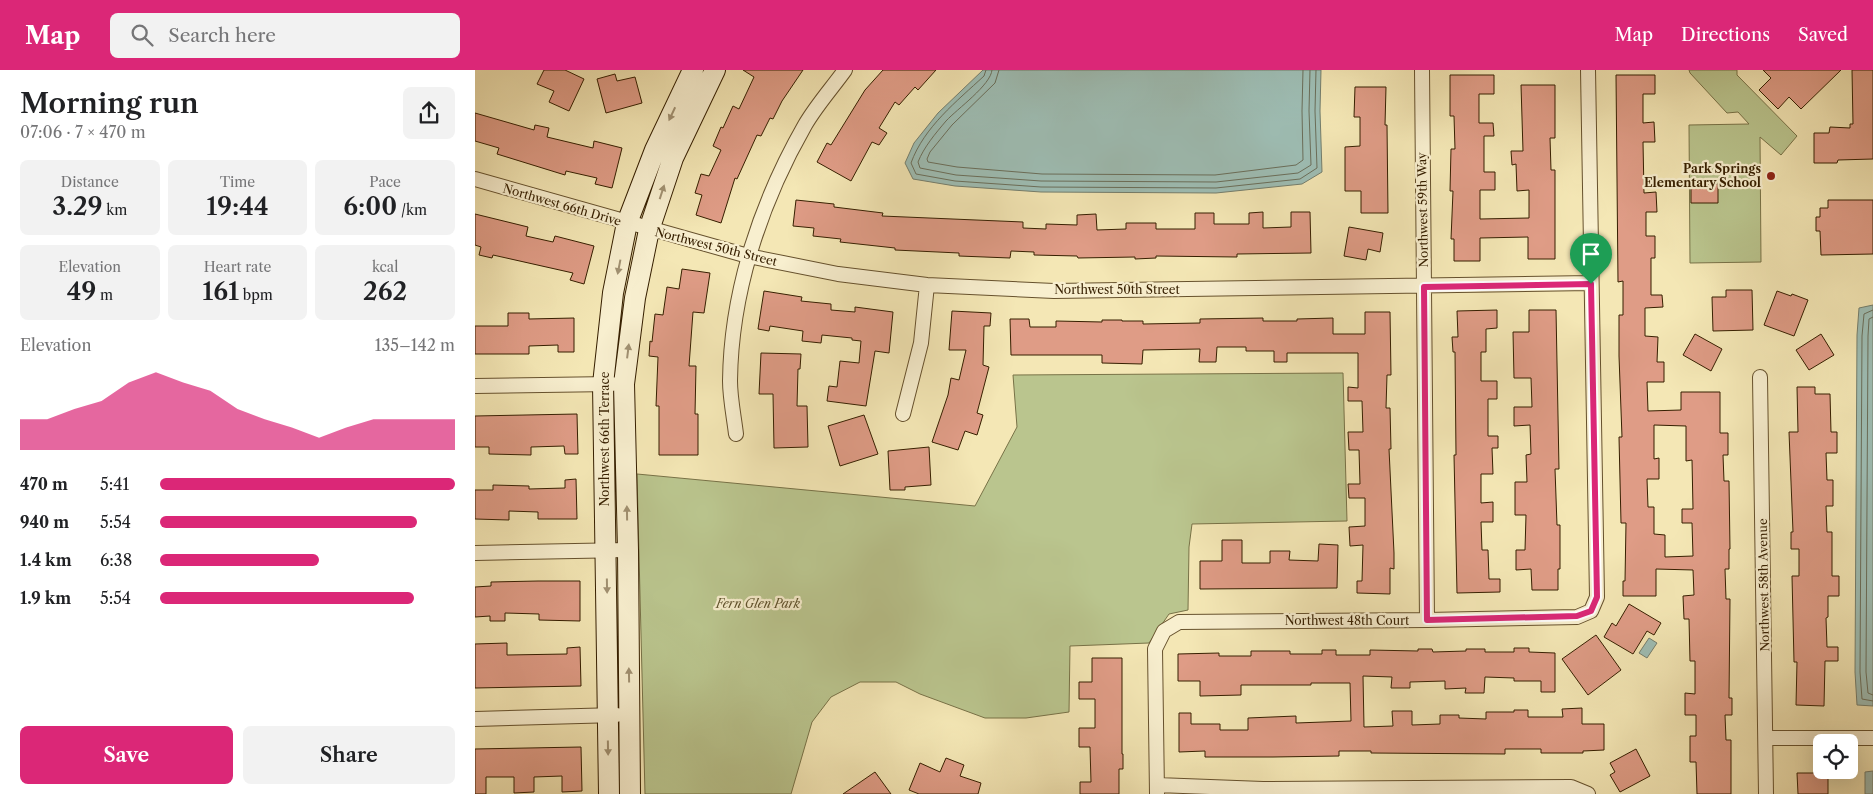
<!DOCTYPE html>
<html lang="en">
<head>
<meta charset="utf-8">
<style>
  :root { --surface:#fff; --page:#f2f2f2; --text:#202124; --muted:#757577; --accent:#db2777 }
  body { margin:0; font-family:"Libre Caslon Text",serif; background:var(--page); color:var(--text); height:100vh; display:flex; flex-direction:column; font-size:19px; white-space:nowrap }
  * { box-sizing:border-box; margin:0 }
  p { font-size:16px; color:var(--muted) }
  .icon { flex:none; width:28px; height:28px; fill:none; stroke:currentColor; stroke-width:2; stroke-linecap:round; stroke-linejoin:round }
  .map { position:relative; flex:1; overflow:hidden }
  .sheet { display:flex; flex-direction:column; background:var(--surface); width:475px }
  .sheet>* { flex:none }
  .buttons { position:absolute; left:1338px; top:664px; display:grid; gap:10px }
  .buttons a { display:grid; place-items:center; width:45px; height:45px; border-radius:8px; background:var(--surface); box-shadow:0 5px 20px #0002; font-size:25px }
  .pin { position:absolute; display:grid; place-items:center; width:42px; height:42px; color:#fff; margin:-51px -21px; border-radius:50% 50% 50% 0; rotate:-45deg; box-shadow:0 0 5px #0007 }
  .pin .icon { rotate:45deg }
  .round { display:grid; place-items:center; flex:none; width:52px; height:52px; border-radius:8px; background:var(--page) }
  .overview { display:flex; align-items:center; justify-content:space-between; height:85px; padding:0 20px }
  h1 { font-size:28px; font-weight:600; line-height:38px }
  .figures { display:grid; grid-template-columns:repeat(3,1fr); gap:8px; height:85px; padding:5px 20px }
  .figures div { display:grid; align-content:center; border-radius:8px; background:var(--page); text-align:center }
  .figures b { font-size:25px; font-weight:600 }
  .figures small { font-size:14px; font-weight:400 }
  .figures p { font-size:14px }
  .chart { height:140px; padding:10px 20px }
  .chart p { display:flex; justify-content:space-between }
  .chart svg { width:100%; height:90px; margin-top:5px; fill:var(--accent); opacity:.7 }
  .cta { display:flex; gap:10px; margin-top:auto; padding:10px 20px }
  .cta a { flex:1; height:58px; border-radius:8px; background:var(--accent); color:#fff; font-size:20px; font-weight:600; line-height:58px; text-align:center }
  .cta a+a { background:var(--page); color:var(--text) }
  ul { padding:0 20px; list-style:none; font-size:16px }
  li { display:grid; grid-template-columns:80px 60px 1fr; align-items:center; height:38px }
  li i { height:12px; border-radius:6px; background:var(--accent) }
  header { display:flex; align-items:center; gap:30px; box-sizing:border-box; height:70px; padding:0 25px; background:var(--accent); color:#fff }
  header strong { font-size:24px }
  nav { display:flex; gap:28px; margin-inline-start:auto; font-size:18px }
  .search { width:350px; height:45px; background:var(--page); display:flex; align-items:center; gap:12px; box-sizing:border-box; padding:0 18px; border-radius:8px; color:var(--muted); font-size:19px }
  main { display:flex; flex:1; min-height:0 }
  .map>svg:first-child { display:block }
</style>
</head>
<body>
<header>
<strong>Map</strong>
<div class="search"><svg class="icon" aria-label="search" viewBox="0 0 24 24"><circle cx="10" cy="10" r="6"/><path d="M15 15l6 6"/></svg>Search here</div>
<nav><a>Map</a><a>Directions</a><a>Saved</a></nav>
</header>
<main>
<section class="sheet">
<div class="overview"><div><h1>Morning run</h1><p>07:06 · 7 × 470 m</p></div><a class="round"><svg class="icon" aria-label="share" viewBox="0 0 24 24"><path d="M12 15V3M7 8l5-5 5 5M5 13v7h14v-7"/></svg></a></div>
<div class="figures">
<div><p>Distance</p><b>3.29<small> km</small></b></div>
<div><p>Time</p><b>19:44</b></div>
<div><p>Pace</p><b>6:00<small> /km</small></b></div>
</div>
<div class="figures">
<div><p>Elevation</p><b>49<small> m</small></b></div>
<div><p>Heart rate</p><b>161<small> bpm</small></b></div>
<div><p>kcal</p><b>262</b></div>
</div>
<div class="chart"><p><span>Elevation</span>135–142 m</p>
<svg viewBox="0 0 160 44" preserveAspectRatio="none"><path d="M0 44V29L10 29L20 24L30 20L40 11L50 6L60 11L70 15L80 24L90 29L100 33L110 38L120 33L130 29L140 29L150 29L160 29V44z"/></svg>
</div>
<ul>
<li><b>470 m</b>5:41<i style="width:100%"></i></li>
<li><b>940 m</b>5:54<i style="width:87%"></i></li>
<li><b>1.4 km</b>6:38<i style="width:54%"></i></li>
<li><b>1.9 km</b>5:54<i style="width:86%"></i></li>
</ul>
<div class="cta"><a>Save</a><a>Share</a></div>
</section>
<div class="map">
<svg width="1398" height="724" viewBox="0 0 1398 724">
  <rect width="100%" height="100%" fill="#f4e7b5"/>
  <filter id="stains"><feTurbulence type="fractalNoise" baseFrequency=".004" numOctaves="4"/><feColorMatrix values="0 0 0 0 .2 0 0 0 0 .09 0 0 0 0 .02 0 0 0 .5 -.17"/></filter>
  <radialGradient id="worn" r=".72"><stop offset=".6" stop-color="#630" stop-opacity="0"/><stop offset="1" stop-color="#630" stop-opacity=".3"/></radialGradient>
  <path fill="#bac58e" stroke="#787247" d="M1214 0H1262V5L1322 66 1306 85 1285 67 1286 192 1215 193 1214 55 1274 54 1263 42 1252 43 1215 3Z
    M868 303 872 451 717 454 714 477 713 540 694 544 674 573 595 576 594 642 551 648H510L445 624 421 612H385L356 627 337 652 316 724H170L162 404 500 436 542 357 538 305Z"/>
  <path fill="#9ebeb5" stroke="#747e6d" d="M508 0H846L845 41 847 102 827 114 741 123 566 122 480 116 438 109 430 93 439 73 463 43Z
    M1398 235V636L1382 635 1380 602 1382 265 1384 238Z
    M1174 568 1182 573 1172 588 1164 583Z
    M1398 701V724H1390V702Z"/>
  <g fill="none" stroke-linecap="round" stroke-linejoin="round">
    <path stroke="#6a6e5a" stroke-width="1" d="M511 0 509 6C482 31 449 57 436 93L441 104 480 111 566 117 741 118 825 109 842 98 840 41 841 0
      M517 0C516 15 482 39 471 51 460 64 449 77 443 92L445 98 481 105 566 111 741 112 823 103 836 95 834 41 835 0
      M524 0 520 13 477 55 455 82 452 89 453 92 482 97 567 104 740 105 821 95 828 90 827 41 828 0
      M1398 240 1389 244 1387 266 1385 602 1387 629 1398 631
      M1398 247 1394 249 1393 266 1391 602 1393 623 1398 625"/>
  </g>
  <path fill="#df9c86" stroke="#361f00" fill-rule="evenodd" d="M69 0H90L109 9 94 41 74 32 79 21 62 14Z
    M268 0H328L307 31 298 49 295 48 286 66 282 65 262 109 260 108 246 153 221 145 227 125 220 123 226 104 234 106 246 80 238 76 246 57 248 58 258 36 264 39 279 7Z
    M408 0H461L443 20 440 17 424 35 420 32 404 58 412 63 404 75 397 72 376 111 342 92 352 73 356 75 390 20Z
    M1288 0H1366L1326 39 1314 27 1303 39 1284 20 1296 8Z
    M1377 0H1398V89L1363 90 1362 93H1339V63H1354L1355 57 1375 58V54H1378Z
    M140 4 142 11 160 7 167 33 131 43 122 9Z
    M975 5H1019V24H1004V53H1018L1019 66H1009V102H1020V120H1005V149L1054 148V120L1042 121 1041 94 1037 95 1036 81H1048L1046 15H1080V68H1075L1076 100H1080V189H1053V167L1005 168V191H979V169H976L978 121H975L976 79H980L979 46H975Z
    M1141 5H1180V24H1168V53L1179 52 1180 72H1168L1169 123 1181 122 1182 142H1171V166H1180V188H1176V225H1187L1188 237 1170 238V266L1183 267 1182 292H1189V312H1172L1173 341 1206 340V322H1245V363H1253V385H1248L1249 411H1254L1255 479H1254V499H1250L1251 529H1255L1254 628H1257V645H1250L1251 670H1256V724H1222L1221 692H1215V666H1221V645H1210V623L1220 624V591H1215L1214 549H1209L1208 526 1219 525 1218 500 1181 499V526H1148V511H1150L1151 453H1146L1144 367H1147L1144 286V245H1148V211L1143 212ZM1179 355 1211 356V391L1217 390 1218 439H1207V453H1217L1218 486 1190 487V465L1179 464V437H1173L1172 409H1184V388L1179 389Z
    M880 17H911L910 55H912L913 143H886V121H870V77L885 76V47H879Z
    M0 43 59 60 60 55 74 58 72 67 118 78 119 71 147 78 137 118 120 114 122 108 91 101 90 105 22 84 24 78 0 71Z
    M1243 114V133H1216V115Z
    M321 130 359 134V137L408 143 407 146 548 152V158L571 159V154L602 155V145L621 144 622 160 651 159V153H681V159H720V143H739V154H774V143L788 142V158L816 157V142H835L836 183 762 184V187L681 186V188L660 189V187L603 188 602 186 559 185V182L536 181 535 188 484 186V183L420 180V178L365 172 366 169 338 166 339 158 318 156Z
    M1353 130H1398V184L1346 185 1345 161H1341V147H1345V138H1353Z
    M0 144 53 157 51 166 78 172 80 166 119 176 109 214 95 210 98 203 18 185 17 188 4 185 6 177 0 175Z
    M874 157 908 163 905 182 893 179 891 190 869 186Z
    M207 199 235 203 229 243 218 242 214 296H221L220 344H223V385H184V336H181L183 287 174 286 175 271 177 272 180 244 188 245 192 217 204 219Z
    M1251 220H1277L1278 260 1238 261 1237 227H1251Z
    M289 221 327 227 326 231 356 234V240L380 242V237L418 242 414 283 400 281 391 336 352 331 354 316 362 317 365 291 384 293 386 271 377 270V268L347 265 346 273 327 271 328 261 295 256 294 261 283 259Z
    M1302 221 1316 226 1317 224 1333 230 1319 266 1289 255Z
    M1022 240V258L1011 259V282H1006V311H1022V329H1013V366H1023V378H1017L1018 404H1006V433L1018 432V452H1006L1007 480H1013L1014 509H1025V522L982 523 979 385H981L980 282H978L977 267H983L982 241Z
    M1054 240H1081L1084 399H1080L1082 455H1085V499H1083V520H1057L1056 499 1041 500V480H1050L1051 445H1040V412H1052L1051 385 1056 384 1055 355 1039 356V337H1057L1056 308H1039L1038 262H1054Z
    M477 241 516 243 515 256H509L508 295 514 297 502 343 508 345 502 365 490 361 483 380 457 372 473 325 476 308 484 310 491 280H474Z
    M890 242H915L916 305H912L911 338H915L916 379H914L919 483V499L915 498V524L882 523V511H887L888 475 875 476 874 457 890 456V428H874L873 414H885L884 380H874L873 362H888L887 331H873V317L883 318V283H812V292H799V281H771V277H742L741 292H724L725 279 668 280 667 294 627 293V285H536L535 249H554L555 257H581V251L627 252V250H647V251H668V254L725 253V249L788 248V251H822V249L858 248V264H890Z
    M33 243H54V249L99 248V282H83V275L54 276V284H0V256H33Z
    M1220 264 1247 279 1236 301 1208 285Z
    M1346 264 1359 285 1334 300 1321 280Z
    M286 283 326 284 325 299H323L322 336H332L333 377 299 378 298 324H284Z
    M1322 317H1340V324H1355L1356 362H1362V383H1351L1352 410H1358V436H1351L1352 462H1357V506H1364V526H1353V547L1351 548 1352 577H1363V591H1350L1349 636 1321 635 1322 592H1319L1317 506H1324V479H1316V462H1318L1314 362H1323Z
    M102 344 103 384H90L89 376 56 377V385L14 384V377H0V346Z
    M389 345 403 384 365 396 353 356Z
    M454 377 456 415 430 417V420H415L413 381Z
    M101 409 102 449H63V442L34 441V450L0 449V420H18V415L54 416V419L90 418V410Z
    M747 470H767V493H795V481H815L814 490 843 491 844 474 863 475 862 518 725 519V491H747Z
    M63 511H105V551L64 550V544L30 543V551H15V546L0 547V517L16 516V512Z
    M1154 534 1186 553 1179 565 1172 561 1158 584 1129 567 1137 553 1141 556Z
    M1121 565 1146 600 1113 625 1087 589Z
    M32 573V585L92 584V578L105 577 106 616 0 618V574Z
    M1039 578H1054V582L1080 583V622H1066V611H1039V608L1010 607 1009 623H990L991 618 970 619V611L935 612V618H916L917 607 888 606 889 657 918 656 917 641H937V655L965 654V645H984V648L1011 649V642H1039V640H1053V647H1088L1087 639 1107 638V654H1129V680L1108 681V683H1066V679H1030V684L896 683V681H864V686L798 687H730V681L704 682V643H716V654H745V660H773V648L821 646V653L876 651 875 613H836V615H766V625L725 626V611H703V584L744 583V586H776V581H815V584H847V580H861V585H895V580L943 581V579H957L958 582 991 581V579H1010V582H1039Z
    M617 588H647V684H648V699H644V724H605V712H616L615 677H604V658H620V629H604V612H617Z
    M106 677 107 721 87 722V706L59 707V722L39 723V707H11V724H0V679Z
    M1161 679 1175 706 1145 722 1135 705 1140 702 1135 693Z
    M471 688 489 695 485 706 506 713 503 724H444L434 720 445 693 465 702Z
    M400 702 416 724H368Z
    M1322 703H1353V724H1323Z"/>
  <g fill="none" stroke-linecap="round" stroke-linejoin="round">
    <g stroke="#66512d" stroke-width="16">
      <path id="street" d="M947 0 952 550
        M0 109 273 186 363 204 452 215 579 221 1116 213
        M1285 307 1291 724
        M0 316 137 314
        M428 344 446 273 452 215
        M261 364C259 347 255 328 255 311 256 221 286 132 330 55 341 36 357 18 370 0
        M0 483 153 480
        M0 649 142 645
        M1291 668H1398
        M682 715 788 719 1096 717 1113 724
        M682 724 680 579 689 561 704 552 952 550 1102 547 1116 541 1122 527 1113 0"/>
    </g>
    <g stroke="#361f00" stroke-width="22">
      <path id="secondary" d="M134 724 128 314 138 223 152 153 180 80 218 0
        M155 724 153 480 149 314 160 228 174 160 198 88 240 0"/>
    </g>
    <use href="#street" stroke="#f8efcf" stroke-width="14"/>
    <use href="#secondary" stroke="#f8efcf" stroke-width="20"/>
  </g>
  <defs><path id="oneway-solid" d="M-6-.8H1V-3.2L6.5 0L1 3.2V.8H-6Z" transform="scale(1.25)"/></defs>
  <g fill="#a19172">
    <use href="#oneway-solid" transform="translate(197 44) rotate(115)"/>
    <use href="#oneway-solid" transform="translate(187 122) rotate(-72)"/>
    <use href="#oneway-solid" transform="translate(144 197) rotate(101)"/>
    <use href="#oneway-solid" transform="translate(153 281) rotate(-83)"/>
    <use href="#oneway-solid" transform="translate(152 443) rotate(-91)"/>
    <use href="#oneway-solid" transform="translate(132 516) rotate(89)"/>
    <use href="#oneway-solid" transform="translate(154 605) rotate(-91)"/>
    <use href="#oneway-solid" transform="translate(133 678) rotate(89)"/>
  </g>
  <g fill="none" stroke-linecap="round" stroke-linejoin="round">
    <g stroke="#fff" stroke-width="10">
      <path id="route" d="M1116 214 1122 527 1116 541 1102 546 952 550 949 217Z"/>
    </g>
    <use href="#route" stroke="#db2777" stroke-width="6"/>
  </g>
  <circle fill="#8f2418" stroke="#f8efcf" stroke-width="2" cx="1296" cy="106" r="5"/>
  <g text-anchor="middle" stroke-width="4.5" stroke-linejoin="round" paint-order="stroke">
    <g font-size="12" font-weight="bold" fill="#361f00" stroke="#f8efcf" text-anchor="end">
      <text x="1286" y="103">Park Springs<tspan x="1286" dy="14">Elementary School</tspan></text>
    </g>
    <g font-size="12" fill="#361f00" stroke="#f8efcf">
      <text transform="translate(87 135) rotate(16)" y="4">Northwest 66th Drive</text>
      <text transform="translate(948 140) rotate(-91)" y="4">Northwest 59th Way</text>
      <text transform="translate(241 177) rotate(14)" y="4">Northwest 50th Street</text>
      <text x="642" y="224">Northwest 50th Street</text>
      <text transform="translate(130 369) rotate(-90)" y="4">Northwest 66th Terrace</text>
      <text transform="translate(1289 515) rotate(-91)" y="4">Northwest 58th Avenue</text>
      <text x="872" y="555">Northwest 48th Court</text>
    </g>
    <g font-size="12" font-style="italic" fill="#5e512b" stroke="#f8efcf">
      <text x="283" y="538">Fern Glen Park</text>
    </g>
  </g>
  <rect width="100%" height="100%" filter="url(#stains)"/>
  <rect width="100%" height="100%" fill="url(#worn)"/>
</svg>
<div class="buttons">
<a><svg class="icon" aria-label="locate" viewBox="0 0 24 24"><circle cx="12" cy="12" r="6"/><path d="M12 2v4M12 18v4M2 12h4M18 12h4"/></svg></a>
</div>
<div class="pin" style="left:1116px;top:214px;background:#1e9e55"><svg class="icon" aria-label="arrive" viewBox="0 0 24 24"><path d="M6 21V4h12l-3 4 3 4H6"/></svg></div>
</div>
</main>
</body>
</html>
